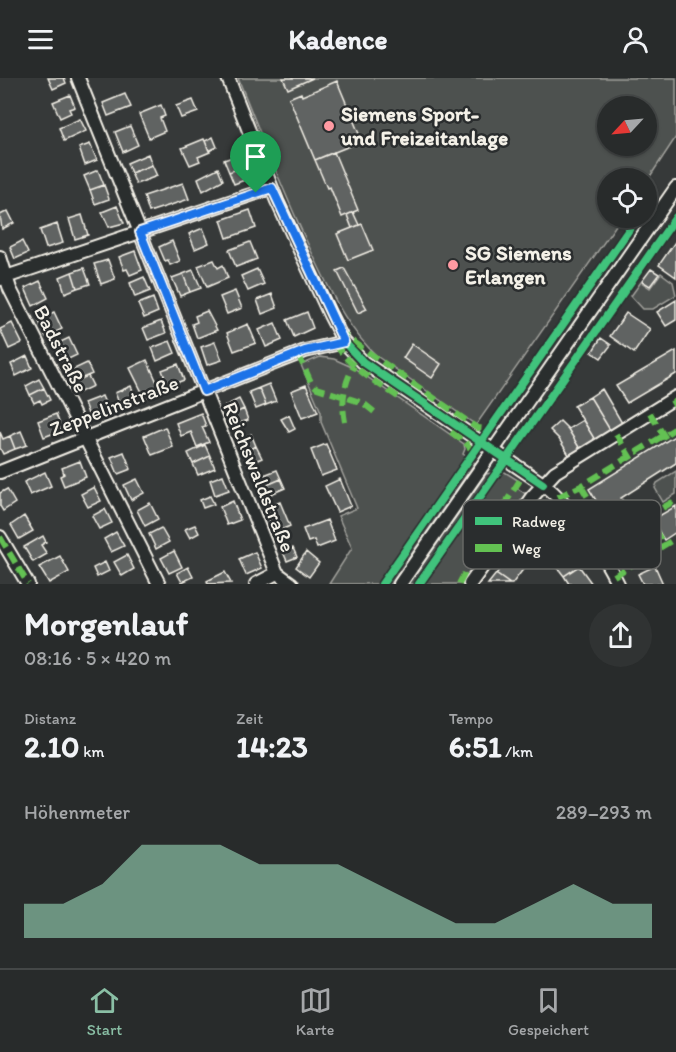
<!DOCTYPE html>
<html lang="de">
<head>
<meta charset="utf-8">
<style>
  :root { --surface:#282b2b; --page:#303333; --text:#f1f3f6; --muted:#a5a7a9; --line:#444747; --accent:#8abfa5 }
  body { margin:0; font-family:Itim,sans-serif; background:var(--page); color:var(--text); height:100vh; display:flex; flex-direction:column; font-size:22px; white-space:nowrap }
  * { box-sizing:border-box; margin:0 }
  p { font-size:20px; color:var(--muted) }
  .icon { flex:none; width:33px; height:33px; fill:none; stroke:currentColor; stroke-width:2; stroke-linecap:round; stroke-linejoin:round }
  .map { position:relative; height:506px; overflow:hidden }
  .panel { display:flex; flex-direction:column; background:var(--surface); flex:1 }
  .panel>* { flex:none }
  .needle { width:39px; rotate:244deg }
  .buttons { position:absolute; left:597px; top:18px; display:grid; gap:12px }
  .buttons a { display:grid; place-items:center; width:60px; height:60px; border-radius:50%; background:var(--surface); box-shadow:0 2px 4px #0004,0 0 0 2px var(--line); font-size:30px }
  .pin { position:absolute; display:grid; place-items:center; width:51px; height:51px; color:#fff; margin:-62px -26px; border-radius:50% 50% 50% 0; rotate:-45deg; box-shadow:0 0 6px #0007 }
  .pin .icon { rotate:45deg }
  .round { display:grid; place-items:center; flex:none; width:63px; height:63px; border-radius:32px; background:var(--page) }
  .headline { display:flex; align-items:center; justify-content:space-between; height:102px; padding:0 24px }
  h1 { font-size:33px; font-weight:700; line-height:45px }
  .stats { display:grid; grid-template-columns:repeat(3,1fr); gap:9px; height:102px; padding:6px 24px }
  .stats div { display:grid; align-content:center }
  .stats b { font-size:30px; font-weight:700 }
  .stats small { font-size:16px; font-weight:400 }
  .stats p { font-size:16px }
  .chart { height:168px; padding:12px 24px }
  .chart p { display:flex; justify-content:space-between }
  .chart svg { width:100%; height:108px; margin-top:6px; fill:var(--accent); opacity:.7 }
  header { display:flex; justify-content:space-between; align-items:center; height:78px; padding:0 24px; background:var(--surface); font-size:27px; font-weight:700 }
  .tab-bar { display:flex; justify-content:space-around; align-items:center; height:84px; border-top:2px solid var(--line); background:var(--surface); font-size:16px; color:var(--muted) }
  .tab-bar a { display:grid; justify-items:center; gap:3px }
  .tab-bar .on { color:var(--accent) }
  .map>svg:first-child { display:block }
</style>
</head>
<body>
<header><svg class="icon" aria-label="menu" viewBox="0 0 24 24"><path d="M4 6h16M4 12h16M4 18h16"/></svg>Kadence<svg class="icon" aria-label="person" viewBox="0 0 24 24"><circle cx="12" cy="8" r="4"/><path d="M4 21q1-7 8-7t8 7"/></svg></header>
<div class="map">
<svg width="676" height="506" viewBox="0 0 676 506">
  <rect width="100%" height="100%" fill="#363939"/>
  <filter id="ink" filterUnits="userSpaceOnUse"><feTurbulence type="fractalNoise" baseFrequency=".0167" numOctaves="2"/><feDisplacementMap in="SourceGraphic" scale="12" xChannelSelector="R" yChannelSelector="G"/><feConvolveMatrix kernelMatrix="1 2 1 2 8 2 1 2 1" color-interpolation-filters="sRGB"/></filter>
  <g filter="url(#ink)">
    <path fill="#4e514f" stroke="#a1a19c" stroke-width="1.5" fill-rule="evenodd" d="M238 0H676V59L647 103 646 100H608V140H621L476 347 378 279C347 251 332 216 314 179 286 121 262 60 238 0ZM608 28H646V68H608Z
      M661 195 673 204 676 217 653 231H643L631 218 641 204 650 210Z
      M320 279 334 281 354 290 464 366 465 371 463 376 475 385 391 506H329L352 470 338 438 357 430 321 344V334L301 287Z
      M503 393 521 404 517 410 527 417 465 506H409L486 396Z
      M676 393V416L663 424 655 410 657 405Z"/>
    <path fill="#616362" stroke="#f4f1e8" stroke-width="1.5" d="M48 0H64L66 5 53 11Z
      M283 0H313L288 11Z
      M337 3 362 63 315 82 289 20 301 15 302 18Z
      M125 16 131 29 108 38 103 25Z
      M70 17 75 29 69 31 71 35 60 40 53 24Z
      M193 22 198 34 181 40 176 28Z
      M161 27 165 38 160 40 165 53 149 60 139 36Z
      M80 41 86 53 64 63 59 50Z
      M130 48 138 67 123 74 115 54Z
      M213 59 217 69 209 73 205 63Z
      M204 61 210 74 198 79 200 83 190 87 182 70Z
      M90 66 97 82 85 87 79 70Z
      M334 74 358 132 342 139 330 109 327 110 315 82Z
      M148 76 152 87 131 95 127 85Z
      M241 76 246 88 229 94 224 82Z
      M152 87 157 98 136 106 131 95Z
      M246 88 250 100 234 106 229 94Z
      M218 90 223 102 203 113 198 100Z
      M98 92 104 107 90 112 84 98Z
      M183 105 189 121 149 134 144 118Z
      M104 107 109 121 95 126 90 112Z
      M117 128 124 145 109 149 102 134Z
      M250 132 256 150 227 160 221 142Z
      M8 133 14 145 2 151 0 137Z
      M353 134 359 147 352 150 347 137Z
      M82 137 88 157 75 161 69 141Z
      M57 146 63 165 46 170 40 152Z
      M362 146 373 172 348 182 337 156Z
      M203 150 209 165 195 171 189 156Z
      M22 163 28 175 15 181 10 169Z
      M172 163 180 183 170 187 168 182 165 183 159 169Z
      M250 164 257 181 236 189 229 172Z
      M675 164 676 165V199L659 187Z
      M135 173 142 192 130 197 127 191 124 192 119 179Z
      M108 182 115 201 101 206 94 186Z
      M214 182 218 190 223 187 228 200 207 209 198 188Z
      M84 190 90 206 77 210 72 194Z
      M344 190 367 231 358 235 337 193Z
      M257 191 264 206 248 213 241 198Z
      M651 191 659 196 650 208 642 203Z
      M193 192 201 210 190 214 183 196Z
      M72 194 77 210 65 215 60 199Z
      M183 196 190 214 180 218 172 200Z
      M144 199 150 213 135 219 130 205Z
      M40 203 48 220 33 228 25 210Z
      M235 213 242 230 227 236 220 219Z
      M272 216 277 230 262 236 257 222Z
      M153 220 158 234 144 240 138 226Z
      M676 222V242L666 248 657 234Z
      M207 233 217 252 197 260 192 246 197 244 195 238Z
      M54 234 62 251 46 259 38 241Z
      M307 234 313 250 294 259 287 242Z
      M626 235 650 251 634 275 610 258Z
      M161 243 166 255 148 262 143 250Z
      M12 245 22 265 9 271 0 251Z
      M275 245 282 262 266 269 259 252Z
      M248 246 256 265 234 273 227 255Z
      M69 260 77 277 62 284 54 267Z
      M601 260 611 267 601 280 592 274Z
      M170 263 175 275 157 283 152 270Z
      M215 264 222 282 207 287 201 269Z
      M412 266 441 286 432 300 403 280Z
      M676 273V296L627 325 616 308Z
      M27 278 32 290 16 298 11 286Z
      M147 282 161 313 145 320 130 290Z
      M87 285 92 296 73 304 68 294Z
      M178 286 184 302 168 308 162 292Z
      M88 298 93 308 78 315 73 304Z
      M39 301 44 310 30 317 26 308Z
      M269 306 276 323 266 327 259 310Z
      M306 307 318 334 302 340 291 313Z
      M131 308 136 320 120 327 115 315Z
      M44 310 50 322 42 326 40 322 34 325 30 317Z
      M259 310 266 327 256 331 249 314Z
      M602 311 622 345 610 352 590 319Z
      M102 318 109 334 90 341 84 325Z
      M590 319 610 352 595 362 574 328Z
      M239 321 244 331 229 338 225 328Z
      M244 331 248 342 233 348 229 338Z
      M201 335 206 348 202 349 209 364 197 369 191 354 181 358 176 345Z
      M56 336 62 352 44 359 38 343Z
      M289 337 295 351 289 354 281 341Z
      M583 342 595 362 580 371 568 351Z
      M560 343 568 351 580 371 569 377 559 361 550 352Z
      M165 349 173 369 152 377 144 358Z
      M21 353 27 367 15 371 10 358Z
      M0 354 3 361 10 358 15 371 3 376 0 370Z
      M251 356 256 368 243 374 238 362Z
      M676 357V385L621 420 651 469 632 481 589 411Z
      M326 366 337 392 321 398 311 372Z
      M205 367 210 378 193 386 188 375Z
      M256 368 262 380 248 386 243 374Z
      M124 374 131 391 118 396 111 379Z
      M210 378 215 390 198 397 193 386Z
      M80 383 86 399 64 408 60 398 64 396 62 390Z
      M277 392 281 401 260 410 256 400Z
      M45 394 51 408 30 417 24 404Z
      M223 397 229 412 215 417 210 402Z
      M137 401 144 415 131 422 124 407Z
      M281 401 285 410 264 419 260 410Z
      M340 401 351 428 337 434 325 408Z
      M94 409 101 423 88 429 81 416Z
      M7 411 15 425 3 433 0 428V415Z
      M210 418 214 426 203 430 200 422Z
      M233 423 240 442 227 447 220 429Z
      M280 424 290 448 274 455 265 430Z
      M150 425 158 441 145 448 137 432Z
      M676 428V454L664 462 652 442Z
      M105 431 112 445 99 451 92 438Z
      M24 438 33 453 19 461 11 447Z
      M327 442 335 463 317 470 314 462 308 464 303 451Z
      M195 447 199 455 190 460 185 451Z
      M161 450 169 464 156 471 149 456Z
      M116 454 124 468 111 474 104 461Z
      M43 458 46 464 41 467 47 476 33 484 24 469Z
      M561 464 579 488 564 498 546 475Z
      M293 470 297 479 287 483 283 474Z
      M174 473 182 489 169 495 161 480Z
      M255 474 262 490 246 497 239 481Z
      M306 474 319 485 309 499 296 489Z
      M512 474 528 485 512 506H510L496 496Z
      M127 477 134 491 122 498 114 484Z
      M60 478 69 494 49 505 39 489Z
      M105 484 109 493 97 499 93 490Z
      M579 488 592 506H569L564 498Z
      M655 488 663 506H643L638 496Z
      M188 489 193 499 182 504 177 495Z
      M225 494 231 505 208 506 207 503Z
      M496 496 510 506H488Z"/>
    <g fill="none" stroke-linecap="round" stroke-linejoin="round">
      <g stroke="#f4f1e8" stroke-width="16">
        <path id="minor" d="M78 0 277 495 292 506
          M228 0 277 123 330 237 344 264 363 284 543 406C576 433 599 468 618 506
          M0 179 10 211 159 506
          M0 201 271 110
          M0 394 305 273 344 264
          M0 459 28 506
          M256 506 277 495
          M400 506 676 110
          M470 506 532 419 555 394 676 319"/>
      </g>
      <use href="#minor" stroke="#2a2d2e" stroke-width="12"/>
      <path stroke="#63c152" stroke-width="6" stroke-dasharray="12 6" stroke-linecap="butt" d="M338 253 477 350 490 351
        M335 265C349 289 376 304 398 319
        M298 276 311 304 317 310 363 325 378 337
        M672 322 676 329
        M650 335 667 363
        M345 344C341 324 344 305 354 288
        M451 354 467 366 473 374
        M616 356 633 384
        M581 408 617 467
        M558 419 581 408 676 350
        M645 436 664 467
        M647 439 676 422
        M584 448 599 438
        M0 459 28 506
        M477 472 488 480
        M602 477 622 464
        M614 498 676 460
        M459 506 481 464 525 394"/>
      <g stroke="#2a2d2e" stroke-width="11">
        <path id="cycleway" d="M344 264 363 284 543 406
          M382 506 637 140
          M419 506 676 139"/>
      </g>
      <use href="#cycleway" stroke="#40c37c" stroke-width="8"/>
    </g>
  </g>
  <g fill="none" stroke-linecap="round" stroke-linejoin="round" filter="url(#ink)">
    <g stroke="#fff" stroke-width="12">
      <path id="route" d="M272 110 344 264 305 273 204 313 140 154Z"/>
    </g>
    <use href="#route" stroke="#1a73e8" stroke-width="8"/>
  </g>
  <g fill="#ff9aa2" stroke="#2a2d2e" stroke-width="2">
    <circle cx="329" cy="48" r="6"/>
    <circle cx="453" cy="187" r="6"/>
  </g>
  <g text-anchor="middle" stroke-width="5" stroke-linejoin="round" paint-order="stroke">
    <g font-size="21" font-weight="bold" fill="#f4f1e8" stroke="#2a2d2e" text-anchor="start">
      <text x="341" y="43">Siemens Sport-<tspan x="341" dy="24">und Freizeitanlage</tspan></text>
      <text x="465" y="182">SG Siemens<tspan x="465" dy="24">Erlangen</tspan></text>
    </g>
    <g font-size="21" fill="#f4f1e8" stroke="#2a2d2e">
      <text transform="translate(61 271) rotate(63)" y="7">Badstraße</text>
      <text transform="translate(114 328) rotate(-21)" y="7">Zeppelinstraße</text>
      <text transform="translate(259 399) rotate(68)" y="7">Reichswaldstraße</text>
    </g>
  </g>
  <rect x="463" y="422" width="198" height="69" rx="9" fill="#2a2d2e" stroke="#676866" stroke-width="1.5"/>
  <rect x="475" y="439" width="27" height="8" fill="#40c37c"/>
  <rect x="475" y="466" width="27" height="8" fill="#63c152"/>
  <g font-size="16" fill="#f4f1e8">
    <text x="512" y="449">Radweg</text>
    <text x="512" y="476">Weg</text>
  </g>
</svg>
<div class="buttons">
<a><svg class="needle" viewBox="-14 -14 28 28"><path d="M0-13l5 13h-10z" fill="#e53935"/><path d="M0 13l5-13h-10z" fill="#a5a7a9"/></svg></a>
<a><svg class="icon" aria-label="locate" viewBox="0 0 24 24"><circle cx="12" cy="12" r="6"/><path d="M12 2v4M12 18v4M2 12h4M18 12h4"/></svg></a>
</div>
<div class="pin" style="left:256px;top:115px;background:#1e9e55"><svg class="icon" aria-label="arrive" viewBox="0 0 24 24"><path d="M6 21V4h12l-3 4 3 4H6"/></svg></div>
</div>
<section class="panel">
<div class="headline"><div><h1>Morgenlauf</h1><p>08:16 · 5 × 420 m</p></div><a class="round"><svg class="icon" aria-label="share" viewBox="0 0 24 24"><path d="M12 15V3M7 8l5-5 5 5M5 13v7h14v-7"/></svg></a></div>
<div class="stats">
<div><p>Distanz</p><b>2.10<small> km</small></b></div>
<div><p>Zeit</p><b>14:23</b></div>
<div><p>Tempo</p><b>6:51<small> /km</small></b></div>
</div>
<div class="chart"><p><span>Höhenmeter</span>289–293 m</p>
<svg viewBox="0 0 160 44" preserveAspectRatio="none"><path d="M0 44V30L10 30L20 22L30 6L40 6L50 6L60 14L70 14L80 14L90 22L100 30L110 38L120 38L130 30L140 22L150 30L160 30V44z"/></svg>
</div>
</section>
<nav class="tab-bar">
<a class="on"><svg class="icon" aria-label="home" viewBox="0 0 24 24"><path d="M3 11l9-7 9 7M6 9v11h12V9"/></svg>Start</a>
<a><svg class="icon" aria-label="map" viewBox="0 0 24 24"><path d="M3 6l6-2 6 2 6-2v14l-6 2-6-2-6 2zM9 4v14M15 6v14"/></svg>Karte</a>
<a><svg class="icon" aria-label="saved" viewBox="0 0 24 24"><path d="M7 4h10v16l-5-4-5 4z"/></svg>Gespeichert</a>
</nav>
</body>
</html>
